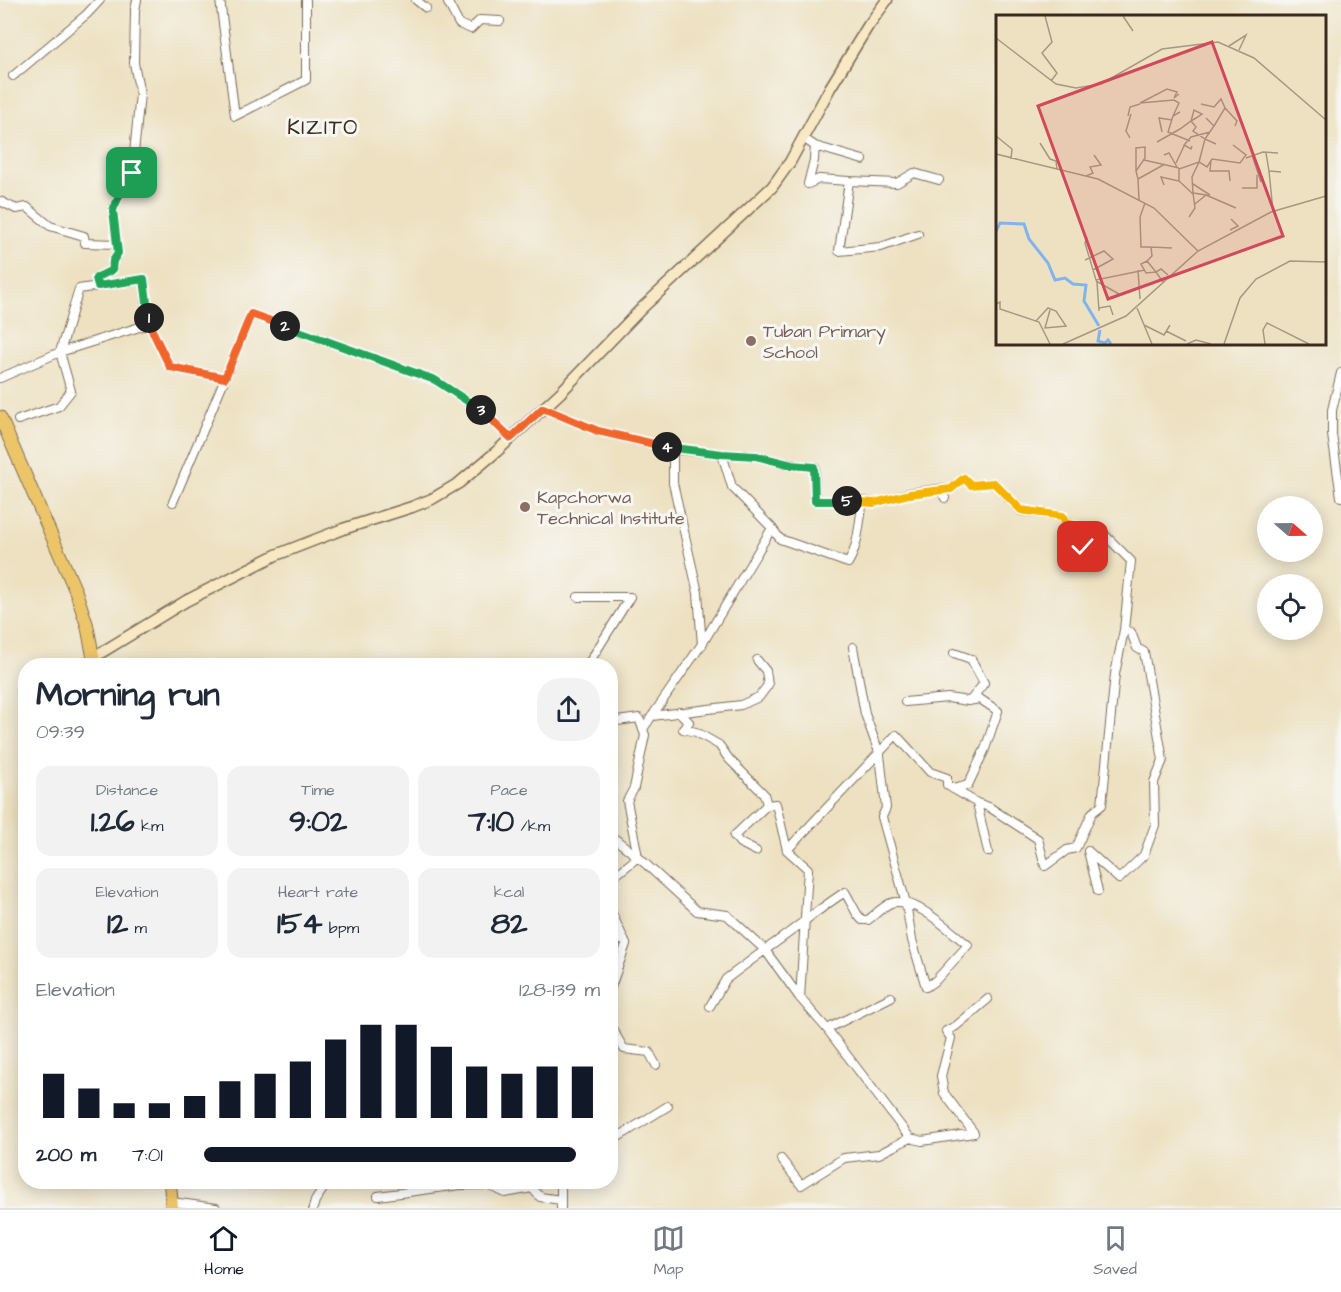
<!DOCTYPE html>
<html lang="en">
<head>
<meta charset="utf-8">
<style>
  :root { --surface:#fff; --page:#f2f2f3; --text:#1f2937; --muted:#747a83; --line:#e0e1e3; --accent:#111827 }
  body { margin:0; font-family:"Architects Daughter",sans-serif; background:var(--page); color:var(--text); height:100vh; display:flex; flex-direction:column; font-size:22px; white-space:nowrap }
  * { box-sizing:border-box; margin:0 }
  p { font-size:20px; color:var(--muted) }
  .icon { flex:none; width:33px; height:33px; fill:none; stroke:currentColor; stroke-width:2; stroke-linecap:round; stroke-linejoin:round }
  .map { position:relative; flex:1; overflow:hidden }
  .drawer { position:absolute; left:18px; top:658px; width:600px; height:531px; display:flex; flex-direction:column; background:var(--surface); border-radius:24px; box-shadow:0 3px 15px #0003 }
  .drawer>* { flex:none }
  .needle { width:39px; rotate:110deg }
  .tools { position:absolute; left:1257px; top:496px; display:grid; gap:12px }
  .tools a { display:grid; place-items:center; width:66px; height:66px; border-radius:50%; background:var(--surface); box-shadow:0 3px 15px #0003; font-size:30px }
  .pin { position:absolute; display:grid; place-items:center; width:51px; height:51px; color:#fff; margin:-26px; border-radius:12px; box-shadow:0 3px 9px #0006 }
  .km { position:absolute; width:30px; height:30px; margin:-15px; border-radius:50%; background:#222; color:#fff; font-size:16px; line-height:30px; text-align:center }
  .round { display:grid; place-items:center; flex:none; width:63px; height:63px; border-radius:24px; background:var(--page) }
  .head { display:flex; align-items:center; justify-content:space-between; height:102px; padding:0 18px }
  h1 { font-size:33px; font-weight:700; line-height:45px }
  .figures { display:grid; grid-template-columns:repeat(3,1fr); gap:9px; height:102px; padding:6px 18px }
  .figures div { display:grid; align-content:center; border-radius:15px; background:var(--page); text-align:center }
  .figures b { font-size:30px; font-weight:700 }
  .figures small { font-size:16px; font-weight:400 }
  .figures p { font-size:16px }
  .chart { height:168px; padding:12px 18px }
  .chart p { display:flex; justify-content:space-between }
  .chart svg { width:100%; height:108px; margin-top:6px; stroke:var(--accent); stroke-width:6 }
  ul { padding:0 18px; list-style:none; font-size:20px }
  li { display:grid; grid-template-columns:96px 72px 1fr; align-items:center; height:45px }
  li i { height:15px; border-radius:8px; background:var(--accent) }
  .tabs { display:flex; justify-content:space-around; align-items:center; height:84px; border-top:2px solid var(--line); background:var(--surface); font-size:16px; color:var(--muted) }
  .tabs a { display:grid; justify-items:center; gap:3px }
  .tabs .active { color:var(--accent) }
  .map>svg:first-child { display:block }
</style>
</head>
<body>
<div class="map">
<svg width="1341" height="1208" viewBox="0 0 1341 1208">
  <rect width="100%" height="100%" fill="#f6f6f2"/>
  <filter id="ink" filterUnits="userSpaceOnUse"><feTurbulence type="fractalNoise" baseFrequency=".0167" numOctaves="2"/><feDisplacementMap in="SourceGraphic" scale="12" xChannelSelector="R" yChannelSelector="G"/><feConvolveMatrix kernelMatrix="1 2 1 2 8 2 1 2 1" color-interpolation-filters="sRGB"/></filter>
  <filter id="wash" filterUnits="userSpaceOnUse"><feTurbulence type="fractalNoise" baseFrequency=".008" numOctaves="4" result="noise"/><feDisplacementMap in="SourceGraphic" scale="24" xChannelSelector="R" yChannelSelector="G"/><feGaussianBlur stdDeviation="1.35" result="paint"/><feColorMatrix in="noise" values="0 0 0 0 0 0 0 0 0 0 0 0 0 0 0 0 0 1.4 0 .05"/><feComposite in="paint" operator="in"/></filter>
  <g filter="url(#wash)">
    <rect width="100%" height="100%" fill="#ede1c1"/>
  </g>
  <g filter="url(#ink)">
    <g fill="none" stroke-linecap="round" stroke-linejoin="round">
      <g stroke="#796a57" stroke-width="10">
        <path id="street" d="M220 0 235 116 306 80V0
          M416 0 426 8
          M449 0 448 3 459 24 471 29 480 20 500 21
          M13 76 87 14 100 0
          M803 138 815 146 814 160 808 184 819 179 849 181 839 251 881 247 918 234
          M815 146 863 160
          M849 181 897 183 914 173 939 180
          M0 201 16 209 27 207 50 226 84 236 85 243 117 244
          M98 286 96 278 112 270 113 261 118 253 113 210 122 189 132 173 140 94 134 63 135 10 137 0
          M149 324 170 367 225 378 173 502
          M1341 373 1332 410V435L1341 497
          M0 378 60 352 149 324 144 279 79 289 60 352 71 391 59 406 18 420
          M225 378 251 314 435 380 483 411 511 438
          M543 408 598 431 673 449
          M940 489H951L964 478 971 485 994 483 1021 511 1063 516 1065 523 1082 527 1083 547
          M863 501 875 503 909 493 940 489 945 498
          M1082 527 1099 529 1131 561 1124 630
          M578 597H630L587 666
          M702 645 698 593 673 483V449L722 454 732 487 772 528 780 539 848 563C859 546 859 521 863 501H815V467L792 465 756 456 722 454
          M853 647 865 714 880 755 886 808 882 817 906 903 912 940 926 987 936 980 968 945C950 931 915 896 891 903 883 906 875 915 868 920H862L857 914 845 892C817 910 793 931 765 950L800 998 827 1029 891 997
          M954 653 971 659 984 683 970 701
          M905 702 948 698 968 701 980 699 998 711 985 749 968 785 953 789
          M679 712 689 722 683 729 696 732 719 745 729 759 764 794 767 805
          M652 716 741 705 759 697 768 685 766 671 757 660
          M610 722 639 718 645 735 634 788 627 801 638 857 610 835
          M643 729 704 641 772 528
          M977 803 989 807 1038 839 1045 866 1067 850 1076 848 1092 813 1102 805 1115 674 1124 630 1131 632 1137 648 1144 652 1163 760 1154 782 1155 825 1144 855 1119 879 1088 851 1098 891
          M787 850 896 735 930 772 947 778V785L977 803 988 852
          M756 851 740 843 734 836 767 805 776 804 787 850 808 869 800 998
          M610 880 638 857 697 911 727 915 765 950 726 979 710 1006
          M610 909 626 944 610 990
          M610 942 624 939
          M610 1025 624 1049 649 1052 656 1065
          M827 1029 910 1138 922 1141 974 1133 944 1093 941 1076 951 1038 946 1031 956 1026 988 999
          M610 1142 668 1106
          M781 1159 801 1185 844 1158 879 1154 910 1138
          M412 1182 430 1188
          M561 1182V1208
          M378 1196 460 1185H488L505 1193 532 1188 540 1197 561 1200
          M172 1202 216 1208
          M313 1208 315 1201 327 1183"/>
      </g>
      <g stroke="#796a57" stroke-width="13">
        <path id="secondary" d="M94 657 186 601 276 555 343 529 412 507 432 499 459 483 496 452 560 393 642 308 772 187 790 162 830 88 868 26 887 0"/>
      </g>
      <g stroke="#796a57" stroke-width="14">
        <path id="primary" d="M0 417 76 592 87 625 95 666
          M170 1182 172 1208"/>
      </g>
      <use href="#street" stroke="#fff" stroke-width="8"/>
      <use href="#secondary" stroke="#f8e8c3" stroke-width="10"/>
      <use href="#primary" stroke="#edc569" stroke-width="12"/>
    </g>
  </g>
  <g fill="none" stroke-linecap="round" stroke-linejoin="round" filter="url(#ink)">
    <g stroke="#fff" stroke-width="12">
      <path id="split-1" d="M132 173 122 189 113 210 118 253 113 261 112 270 96 278 98 286 144 279 149 318"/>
    </g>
    <g stroke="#fff" stroke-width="12">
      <path id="split-2" d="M149 318V324L170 367 225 378 251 314 285 326"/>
    </g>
    <g stroke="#fff" stroke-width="12">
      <path id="split-3" d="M285 326 435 380 481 410"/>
    </g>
    <g stroke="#fff" stroke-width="12">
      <path id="split-4" d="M481 410 511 438 543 408 598 431 667 447"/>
    </g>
    <g stroke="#fff" stroke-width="12">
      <path id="split-5" d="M667 447 722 454 756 456 792 465 814 467 815 501H847"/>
    </g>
    <g stroke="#fff" stroke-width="12">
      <path id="split-6" d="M847 501 874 503 909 494 951 489 964 478 971 485 994 483 1021 510 1041 513"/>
    </g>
    <g stroke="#fff" stroke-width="12">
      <path id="split-7" d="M1041 513 1063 516 1065 523 1082 527 1083 547"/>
    </g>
    <use href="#split-1" stroke="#22a559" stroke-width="8"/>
    <use href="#split-2" stroke="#f0652b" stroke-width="8"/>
    <use href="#split-3" stroke="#22a559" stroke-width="8"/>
    <use href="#split-4" stroke="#f0652b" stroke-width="8"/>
    <use href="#split-5" stroke="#22a559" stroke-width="8"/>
    <use href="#split-6" stroke="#f5b400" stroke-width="8"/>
    <use href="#split-7" stroke="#f5b400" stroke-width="8"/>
  </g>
  <g fill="#8d6e63" stroke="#f6f6f2" stroke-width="2">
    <circle cx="751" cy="341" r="6"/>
    <circle cx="525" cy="507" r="6"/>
  </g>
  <g text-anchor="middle" stroke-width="6" stroke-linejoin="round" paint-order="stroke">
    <g font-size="18" fill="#785e54" stroke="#f6f6f2" text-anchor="start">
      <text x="763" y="337">Tuban Primary<tspan x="763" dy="21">School</tspan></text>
      <text x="537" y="503">Kapchorwa<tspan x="537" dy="21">Technical Institute</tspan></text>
    </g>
    <g font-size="21" letter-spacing="1.5" fill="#3b2a1e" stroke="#f6f6f2">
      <text x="323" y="134">KIZITO</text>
    </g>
  </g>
  <g transform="translate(996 15)">
    <rect width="330" height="330" fill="#ede1c1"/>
    <path fill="none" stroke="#81b4ee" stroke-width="3" d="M0 216 4 208 28 209 33 224 52 248 59 265 69 263 77 269 90 270 88 286 103 311M104 315 102 326 109 328 112 325 115 329"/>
    <path fill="none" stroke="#a69880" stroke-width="1.5" d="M49 1 56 27 46 38 61 58 55 66M127 1 137 16M0 23 60 69 80 73 105 69 166 34 222 27 258 43 330 105M233 31 250 20 243 35M205 89 218 92 225 84 229 93 218 111M229 93 241 106 239 111M184 97 177 101 172 117 194 126M132 101 134 92 144 89M177 101 183 88 178 85 144 88 171 74 181 77 178 83 183 79M166 117 163 103 176 105M0 121 16 134 15 144M134 123 130 116 135 99M161 127 184 114 195 106 200 103 206 99 198 95 195 106 200 112 197 116 209 124 218 111 210 103M44 128 54 144 60 146 61 154M220 129 209 124 203 147 211 152 216 144 244 148 250 140 237 130M196 131 195 134 188 130 195 122 214 117M270 138 273 156 285 157M0 139 102 164 158 193 202 236M168 140 173 138 181 152M256 140 265 167M250 143 267 137 282 138M148 145 183 153M215 145 214 156H233L234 166M180 148 188 131M140 156V133L149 132V143L140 156 142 164 169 149M273 156 277 196M90 161 97 158 94 152 105 150 98 140M142 164 143 185M197 169 214 180M168 170 165 162 183 166M246 173H261V160M197 178 196 162 203 147 183 154V166L197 179M210 180 240 193M149 188 144 202 145 232H155M193 202 199 193 197 178 210 180 199 189M234 215 242 211 235 204M91 222 89 228 100 265 149 255M89 245 108 236 117 244 97 255M151 246 156 241 155 232 176 233M142 255 144 284M100 266 123 279M101 267 103 296M167 267 160 257 150 258 145 249 151 246 160 257 165 254 172 260M0 289 4 287V294L43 307 54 329M103 293 114 291 117 300M141 293 156 329M40 306 52 293 60 296 70 311 49 313 54 295M148 310 168 320 174 310M170 316 190 326M67 329 130 301 202 236 275 197 330 181M191 329 200 325 215 329M228 329 244 283 260 264 294 246 330 247M269 329 267 315 271 308 313 329"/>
    <path fill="#d1495b" fill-opacity="0.15" stroke="#d1495b" stroke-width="3" d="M216 27 287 221 112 284 42 91Z"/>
    <rect width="330" height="330" fill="none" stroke="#3b2a1e" stroke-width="3"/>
  </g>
</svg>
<div class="tools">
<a><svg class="needle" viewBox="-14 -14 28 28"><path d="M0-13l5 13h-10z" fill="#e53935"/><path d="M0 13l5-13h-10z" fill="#747a83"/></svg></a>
<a><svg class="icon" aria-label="locate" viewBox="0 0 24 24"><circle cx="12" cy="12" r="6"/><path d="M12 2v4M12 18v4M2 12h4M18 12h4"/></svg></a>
</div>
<div class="pin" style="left:132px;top:173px;background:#1e9e55"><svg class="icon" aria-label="arrive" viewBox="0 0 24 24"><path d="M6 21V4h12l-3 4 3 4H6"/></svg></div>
<div class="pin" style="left:1083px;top:547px;background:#d93025"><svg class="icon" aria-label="check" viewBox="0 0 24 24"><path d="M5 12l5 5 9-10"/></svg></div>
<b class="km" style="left:149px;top:318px">1</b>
<b class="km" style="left:285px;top:326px">2</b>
<b class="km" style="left:481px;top:410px">3</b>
<b class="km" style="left:667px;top:447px">4</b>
<b class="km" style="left:847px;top:501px">5</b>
<section class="drawer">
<div class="head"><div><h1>Morning run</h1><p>09:39</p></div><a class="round"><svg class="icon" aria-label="share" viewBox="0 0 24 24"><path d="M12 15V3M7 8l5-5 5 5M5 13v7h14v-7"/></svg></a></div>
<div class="figures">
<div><p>Distance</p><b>1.26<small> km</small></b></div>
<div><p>Time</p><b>9:02</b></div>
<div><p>Pace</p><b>7:10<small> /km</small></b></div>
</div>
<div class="figures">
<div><p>Elevation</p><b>12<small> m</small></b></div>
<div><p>Heart rate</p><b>154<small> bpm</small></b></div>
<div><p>kcal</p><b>82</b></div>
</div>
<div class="chart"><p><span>Elevation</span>128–139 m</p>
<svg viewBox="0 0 160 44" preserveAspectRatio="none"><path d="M5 44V26M15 44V32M25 44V38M35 44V38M45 44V35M55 44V29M65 44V26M75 44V21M85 44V12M95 44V6M105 44V6M115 44V15M125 44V23M135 44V26M145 44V23M155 44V23"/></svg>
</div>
<ul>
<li><b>200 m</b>7:01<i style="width:94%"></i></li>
</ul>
</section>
</div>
<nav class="tabs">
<a class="active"><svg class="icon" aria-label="home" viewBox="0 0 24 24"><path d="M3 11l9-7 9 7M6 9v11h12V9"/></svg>Home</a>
<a><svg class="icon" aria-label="map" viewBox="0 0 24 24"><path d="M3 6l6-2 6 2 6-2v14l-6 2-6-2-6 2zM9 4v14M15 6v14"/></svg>Map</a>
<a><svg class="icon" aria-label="saved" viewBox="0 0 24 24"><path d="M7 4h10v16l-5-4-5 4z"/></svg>Saved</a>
</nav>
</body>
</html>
